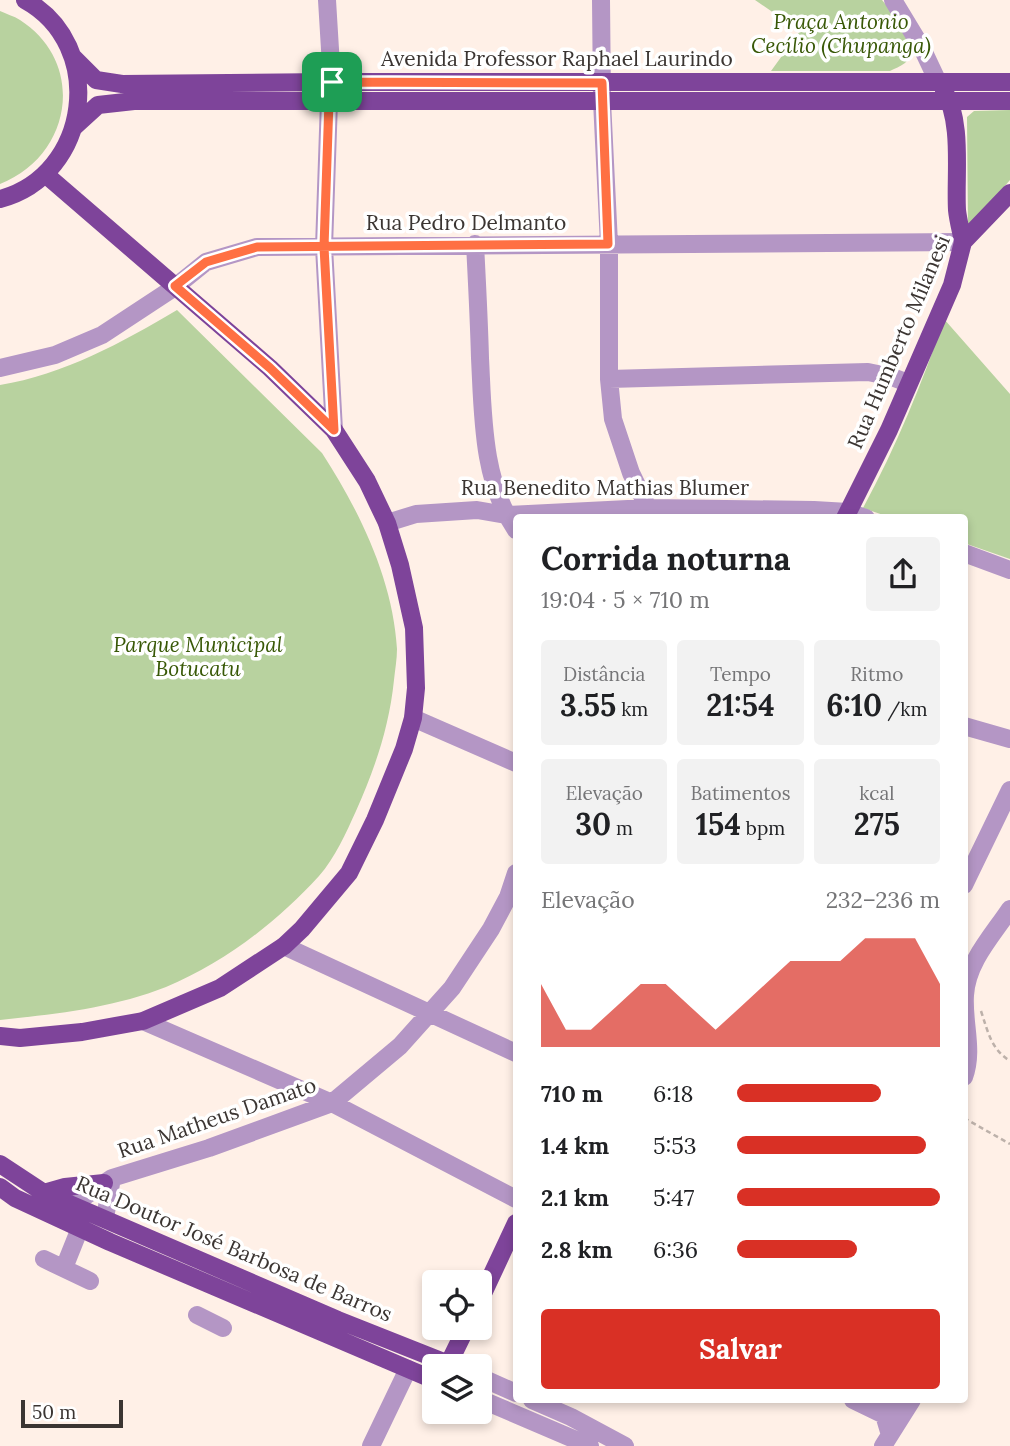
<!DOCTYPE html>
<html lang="pt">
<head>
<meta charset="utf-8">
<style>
  :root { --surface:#fff; --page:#f2f2f2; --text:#202124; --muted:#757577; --accent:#d93025 }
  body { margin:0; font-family:Lora,serif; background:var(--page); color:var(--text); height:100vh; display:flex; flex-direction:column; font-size:26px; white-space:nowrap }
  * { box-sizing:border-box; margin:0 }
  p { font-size:23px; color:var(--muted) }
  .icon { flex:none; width:38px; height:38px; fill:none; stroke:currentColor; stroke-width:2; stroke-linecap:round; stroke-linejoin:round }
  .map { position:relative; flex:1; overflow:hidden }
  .details { position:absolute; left:513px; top:514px; width:455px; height:889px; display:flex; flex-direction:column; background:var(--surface); border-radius:7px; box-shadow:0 4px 10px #0003 }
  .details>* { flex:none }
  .controls { position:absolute; left:422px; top:1270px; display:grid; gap:14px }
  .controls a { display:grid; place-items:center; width:70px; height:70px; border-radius:7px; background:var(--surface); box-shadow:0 4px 10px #0003; font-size:35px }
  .scale { position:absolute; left:21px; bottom:18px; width:102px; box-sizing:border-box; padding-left:7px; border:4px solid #3b3532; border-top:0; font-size:19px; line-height:24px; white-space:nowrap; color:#3b3532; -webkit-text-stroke:5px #fff; paint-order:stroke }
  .pin { position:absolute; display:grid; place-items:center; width:60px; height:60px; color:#fff; margin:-30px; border-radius:14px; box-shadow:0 4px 10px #0006 }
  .round { display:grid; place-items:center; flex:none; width:74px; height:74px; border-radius:7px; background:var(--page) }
  .overview { display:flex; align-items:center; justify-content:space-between; height:119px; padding:0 28px }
  h1 { font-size:32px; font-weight:800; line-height:52px }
  .metrics { display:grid; grid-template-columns:repeat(3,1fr); gap:10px; height:119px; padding:7px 28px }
  .metrics div { display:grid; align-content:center; border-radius:7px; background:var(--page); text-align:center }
  .metrics b { font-size:30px; font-weight:800 }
  .metrics small { font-size:19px; font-weight:400 }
  .metrics p { font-size:19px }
  .chart { height:196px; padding:14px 28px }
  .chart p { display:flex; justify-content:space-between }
  .chart svg { width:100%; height:126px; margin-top:7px; fill:var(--accent); opacity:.7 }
  .action { display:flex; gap:14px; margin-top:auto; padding:14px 28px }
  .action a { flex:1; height:80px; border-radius:7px; background:var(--accent); color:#fff; font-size:28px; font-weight:800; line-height:80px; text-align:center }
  ul { padding:0 28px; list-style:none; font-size:23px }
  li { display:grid; grid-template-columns:112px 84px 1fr; align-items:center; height:52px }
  li i { height:18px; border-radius:9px; background:var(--accent) }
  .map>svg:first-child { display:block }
</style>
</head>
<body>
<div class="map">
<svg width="1010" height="1446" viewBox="0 0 1010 1446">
  <rect width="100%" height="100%" fill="#fff0e7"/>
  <path fill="#b8d29f" d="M755 0H882C892 12 921 48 905 63 901 66 894 69 890 71H771L800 31Z
    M0 11C6 14 14 16 20 20 87 63 72 156 0 184Z
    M1010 110V180L968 228 967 117 974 111Z
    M177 310 322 453C359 510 393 579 397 649 397 659 395 670 394 680 389 728 375 768 356 811 346 833 335 858 319 876 277 922 224 963 166 987 113 1008 56 1014 0 1020V385C63 375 123 342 177 310Z
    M944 319 1010 394V559L964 543V518H892L863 508C896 447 922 384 944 319Z"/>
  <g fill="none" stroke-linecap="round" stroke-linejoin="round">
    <path stroke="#bdb1aa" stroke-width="2.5" stroke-dasharray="5 3.5" stroke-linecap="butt" d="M981 1011C988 1032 991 1049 1010 1061
      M964 1118 1010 1144"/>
    <path stroke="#b496c5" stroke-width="18" d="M327 0 332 82 329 101 324 247 334 430
      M601 0 602 101 609 244V379L613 419 631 473 648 508 660 518
      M893 0 922 48 938 82
      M475 244C477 282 479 320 480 358 483 415 482 481 516 530
      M0 368 55 355 102 335 175 287 206 262 257 247 963 242
      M609 379 868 372 892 377 908 383
      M387 523 416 514 477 510 506 515 648 508 814 510 848 512 866 518
      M964 553 1010 570
      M413 718 516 763
      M964 726 1010 739
      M964 885 1010 790
      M284 946 516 1053
      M143 1021 332 1103 516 1199
      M964 1077C974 1050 963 1023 965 995 967 962 992 936 1010 909
      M72 1205 112 1178 209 1148 332 1103 400 1046 452 988 491 929 508 897 516 873
      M105 1218 112 1178
      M44 1259 90 1281
      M64 1268 80 1228
      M197 1315 223 1328
      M480 1377 516 1393
      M480 1399 590 1446
      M532 1400 571 1417 625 1446
      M853 1400 884 1415
      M890 1435 884 1415 893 1400
      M371 1446 408 1369
      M883 1446 912 1400"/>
    <path stroke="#7e449a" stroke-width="18" d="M73 57 96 80 122 84 332 82H1010
      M944 91C963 121 955 175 957 210 958 220 961 231 963 242
      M75 126 98 105 134 101H1010
      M0 199C91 175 107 45 25 0
      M845 518 889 430 952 285 963 242 1010 193
      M0 1036 20 1038 82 1032 143 1021 220 988 284 946 302 929 349 873 375 820 404 749 413 718 416 688 414 628 400 565 387 523 367 481 334 430 270 368 45 174
      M0 1164 44 1193 338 1320 449 1364
      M0 1187 15 1198 110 1242 434 1380
      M44 1193 65 1187 104 1183
      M480 1300 516 1223
      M447 1367 466 1328"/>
  </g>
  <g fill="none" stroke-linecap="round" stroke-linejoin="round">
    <g stroke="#fff" stroke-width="14">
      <path id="route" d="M332 82 329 101 324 247 334 430 270 368 175 286 206 262 257 247 608 244 602 83 332 82"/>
    </g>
    <use href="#route" stroke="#ff7043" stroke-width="9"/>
  </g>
  <g text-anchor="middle" stroke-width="7" stroke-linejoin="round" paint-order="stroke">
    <g font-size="21" font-style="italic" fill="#385806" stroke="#fff">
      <text x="841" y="29">Praça Antonio<tspan x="841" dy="24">Cecílio (Chupanga)</tspan></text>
      <text x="198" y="652">Parque Municipal<tspan x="198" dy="24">Botucatu</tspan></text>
    </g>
    <g font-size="21" fill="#3b3532" stroke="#fff">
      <text x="557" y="66">Avenida Professor Raphael Laurindo</text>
      <text x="466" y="230">Rua Pedro Delmanto</text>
      <text transform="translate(899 342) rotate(-67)" y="7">Rua Humberto Milanesi</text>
      <text x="605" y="495">Rua Benedito Mathias Blumer</text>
      <text transform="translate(217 1118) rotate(-19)" y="7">Rua Matheus Damato</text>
      <text transform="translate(234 1249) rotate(23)" y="7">Rua Doutor José Barbosa de Barros</text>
    </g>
  </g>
</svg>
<div class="controls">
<a><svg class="icon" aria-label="locate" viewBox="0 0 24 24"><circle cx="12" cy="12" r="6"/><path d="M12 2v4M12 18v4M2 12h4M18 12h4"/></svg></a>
<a><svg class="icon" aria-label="layers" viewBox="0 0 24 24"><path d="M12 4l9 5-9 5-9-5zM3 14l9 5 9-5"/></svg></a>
</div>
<div class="scale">50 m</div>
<div class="pin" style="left:332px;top:82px;background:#1e9e55"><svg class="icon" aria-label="arrive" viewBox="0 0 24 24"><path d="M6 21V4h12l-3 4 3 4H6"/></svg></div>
<section class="details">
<div class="overview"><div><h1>Corrida noturna</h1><p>19:04 · 5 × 710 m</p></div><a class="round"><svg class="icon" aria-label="share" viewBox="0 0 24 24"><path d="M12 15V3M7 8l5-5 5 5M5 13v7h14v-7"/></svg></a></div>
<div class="metrics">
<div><p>Distância</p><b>3.55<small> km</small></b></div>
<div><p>Tempo</p><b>21:54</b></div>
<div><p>Ritmo</p><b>6:10<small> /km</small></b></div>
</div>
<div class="metrics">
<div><p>Elevação</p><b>30<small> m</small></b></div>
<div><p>Batimentos</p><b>154<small> bpm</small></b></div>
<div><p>kcal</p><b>275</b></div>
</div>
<div class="chart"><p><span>Elevação</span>232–236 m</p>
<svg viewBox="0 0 160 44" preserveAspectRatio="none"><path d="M0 44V22L10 38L20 38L30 30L40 22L50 22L60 30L70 38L80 30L90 22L100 14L110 14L120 14L130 6L140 6L150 6L160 22V44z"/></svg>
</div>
<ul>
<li><b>710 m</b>6:18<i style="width:71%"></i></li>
<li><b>1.4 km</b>5:53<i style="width:93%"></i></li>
<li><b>2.1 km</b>5:47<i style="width:100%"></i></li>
<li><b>2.8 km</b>6:36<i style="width:59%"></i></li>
</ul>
<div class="action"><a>Salvar</a></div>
</section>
</div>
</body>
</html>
